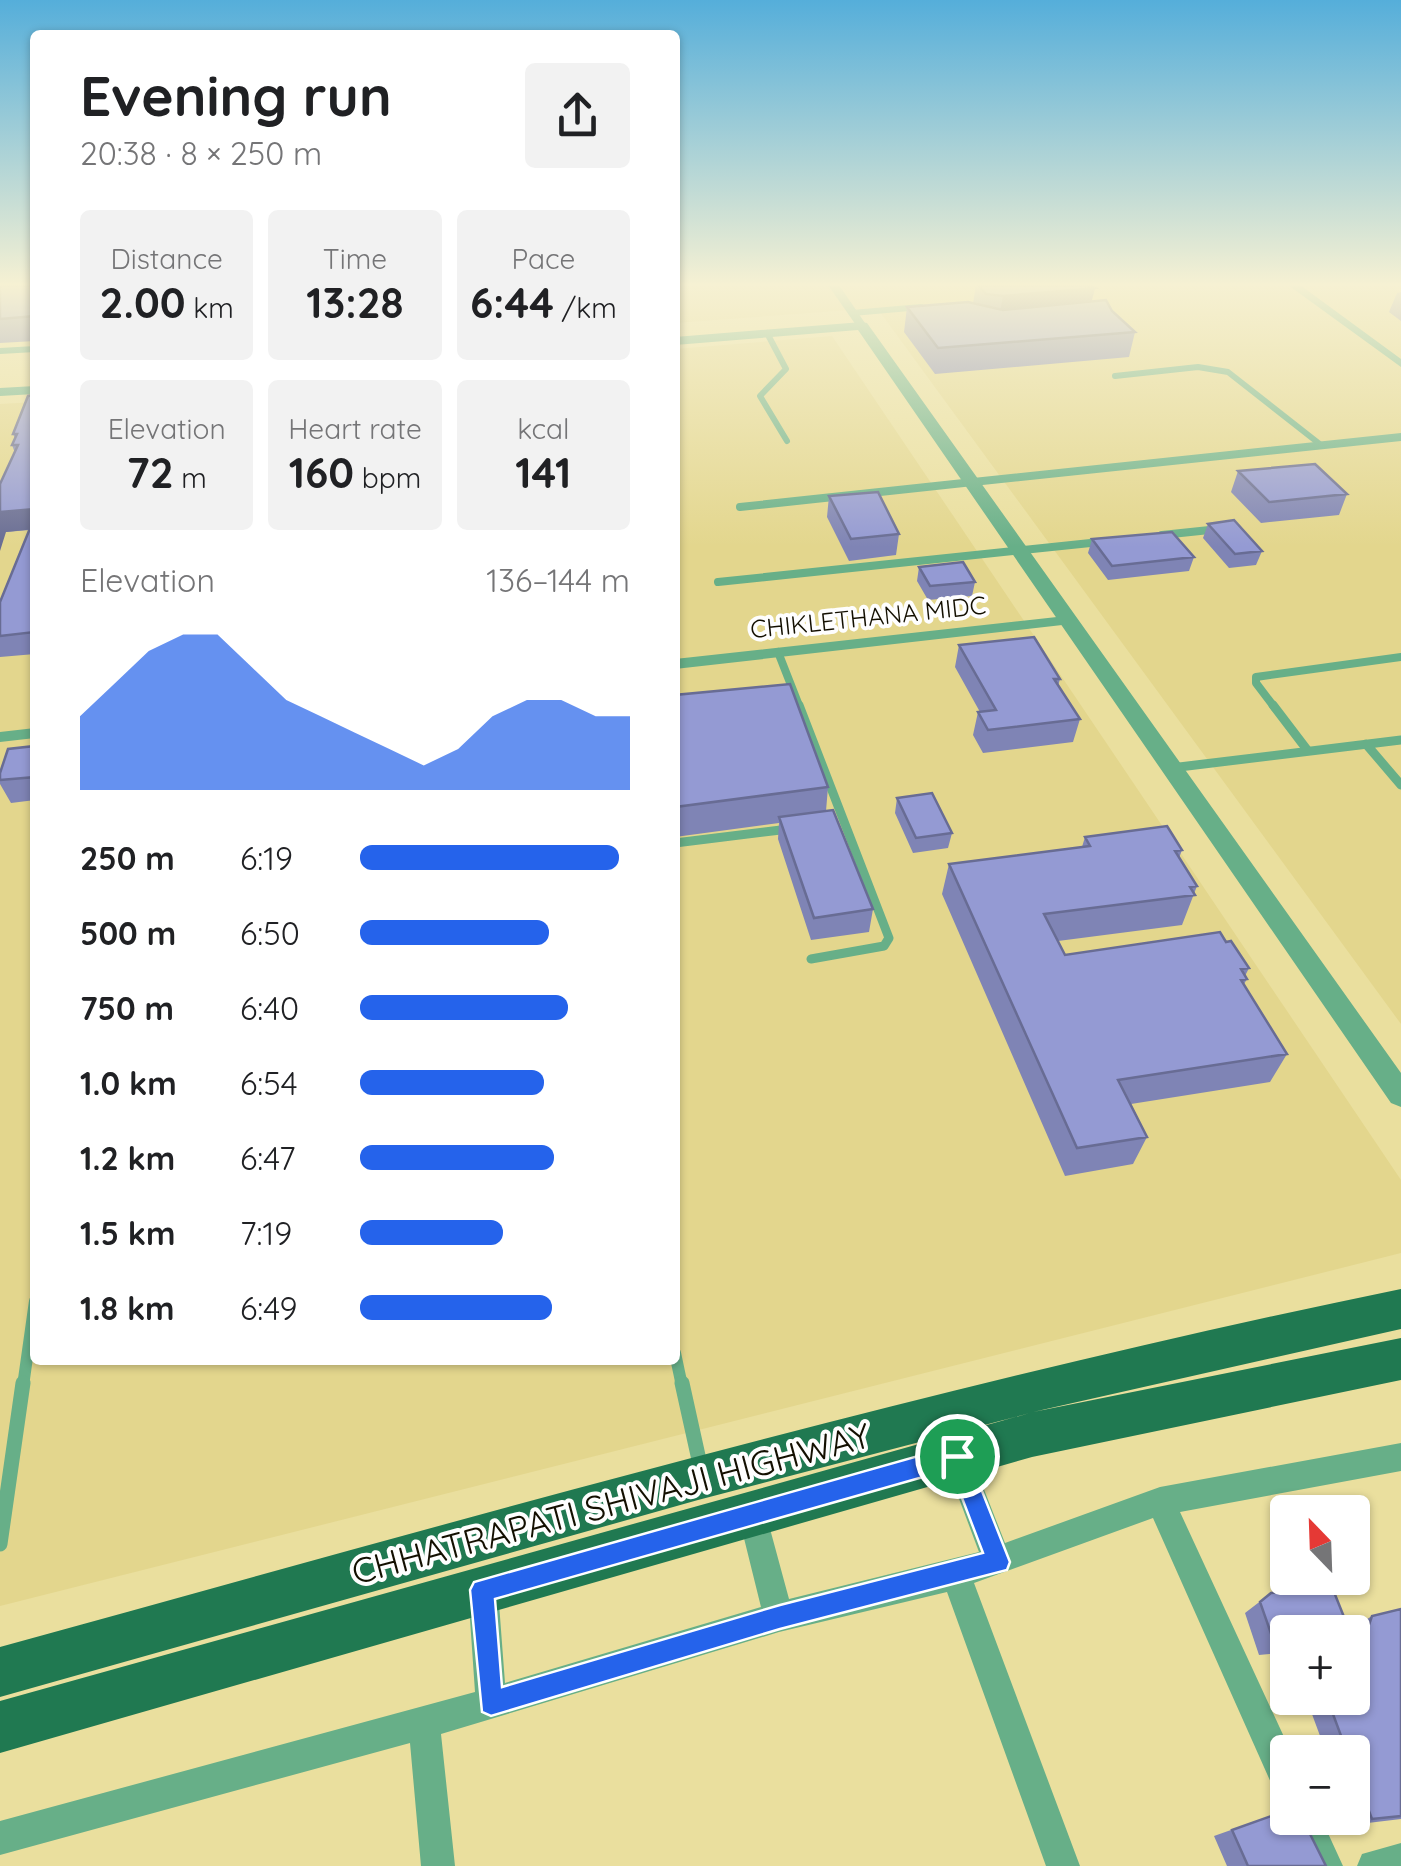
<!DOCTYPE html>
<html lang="en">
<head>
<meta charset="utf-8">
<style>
  :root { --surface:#fff; --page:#f2f2f2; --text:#202124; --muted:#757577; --accent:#2563eb }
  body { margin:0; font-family:Quicksand,sans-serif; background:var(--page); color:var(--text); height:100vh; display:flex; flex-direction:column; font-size:38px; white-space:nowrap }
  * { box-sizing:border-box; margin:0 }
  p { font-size:32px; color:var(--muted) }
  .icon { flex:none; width:55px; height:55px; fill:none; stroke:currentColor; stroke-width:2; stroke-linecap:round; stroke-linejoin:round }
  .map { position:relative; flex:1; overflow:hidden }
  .drawer { position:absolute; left:30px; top:30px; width:650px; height:1335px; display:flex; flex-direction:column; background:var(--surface); border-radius:10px; box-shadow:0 2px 8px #0004 }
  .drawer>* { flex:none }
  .needle { width:65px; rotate:337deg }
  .tools { position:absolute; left:1270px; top:1495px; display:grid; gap:20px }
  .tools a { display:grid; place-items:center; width:100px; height:100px; border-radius:10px; background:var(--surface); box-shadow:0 2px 8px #0004; font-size:50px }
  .pin { position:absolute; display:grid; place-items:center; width:85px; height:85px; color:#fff; margin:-42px; border:5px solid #fff; border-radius:50%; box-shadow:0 2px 10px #0007 }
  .round { display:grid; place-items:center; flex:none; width:105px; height:105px; border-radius:10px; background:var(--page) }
  .summary { display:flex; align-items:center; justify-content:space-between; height:170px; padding:0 50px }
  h1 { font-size:55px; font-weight:700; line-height:75px }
  .stats { display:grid; grid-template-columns:repeat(3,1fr); gap:15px; height:170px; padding:10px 50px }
  .stats div { display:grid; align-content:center; border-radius:10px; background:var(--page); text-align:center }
  .stats b { font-size:42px; font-weight:700 }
  .stats small { font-size:28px; font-weight:400 }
  .stats p { font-size:28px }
  .chart { height:280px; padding:20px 50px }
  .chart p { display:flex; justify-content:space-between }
  .chart svg { width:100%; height:180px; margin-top:10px; fill:var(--accent); opacity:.7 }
  ul { padding:0 50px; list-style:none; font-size:32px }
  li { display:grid; grid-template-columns:160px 120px 1fr; align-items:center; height:75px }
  li i { height:25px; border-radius:12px; background:var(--accent) }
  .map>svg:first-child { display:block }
</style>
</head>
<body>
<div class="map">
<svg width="1401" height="1866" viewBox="0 0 1401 1866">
  <rect width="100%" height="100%" fill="#eadf9e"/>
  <path fill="#e3d68d" d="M675 285H1401V1024L877 308 675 323Z
    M832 336 1401 1180V1253L0 1606V404L35 402V1360H675V349Z"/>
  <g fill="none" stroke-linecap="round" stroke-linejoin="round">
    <path stroke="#67af88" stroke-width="6" d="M852 313 921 307
      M767 333 786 369 760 396 787 441
      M0 351 35 349
      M1115 376 1198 367 1228 372 1321 445"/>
    <path stroke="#67af88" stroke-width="8" d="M740 507 973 482
      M1162 535 1219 529
      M718 582 1100 542
      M778 652 800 708
      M1275 708 1256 683V677L1401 657"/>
    <path stroke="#67af88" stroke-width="9" d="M799 705 889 938 884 946 811 959
      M1273 705 1308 751
      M1366 744 1401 785
      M1171 768 1401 740
      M675 843 789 829"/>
    <path stroke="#67af88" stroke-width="12" d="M675 1353 682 1386
      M23 1386 35 1301"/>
    <path stroke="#67af88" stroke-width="15" d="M682 1383 701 1469
      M0 1544 23 1383"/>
    <path fill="#67af88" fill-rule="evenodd" d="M828 285H839L867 326 866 328H858Z
      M1288 285H1300L1401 359V367Z
      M1401 433V441L973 486 966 482 973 478Z
      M1066 616 1071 618V624L675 669V659Z
      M35 728V738L0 742V732Z
      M957 1442 967 1446 1005 1543 1160 1487 1401 1443V1471L1180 1512 1291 1752H1288V1798L1276 1794 1153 1518 974 1583 1080 1866H1046L947 1592 779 1632 441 1734 455 1866H421L410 1743 0 1855V1821L475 1692 468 1590 472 1579 483 1575 494 1579 498 1590 505 1683 761 1607 738 1514 742 1504 752 1500 762 1504 766 1514 789 1599 979 1552 943 1456 947 1446Z
      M1287 1818H1321L1343 1866H1309Z
      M1401 1843V1866H1357L1362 1854Z"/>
    <path fill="#67af88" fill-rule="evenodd" d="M862 322 867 323 1401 1073V1107L1391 1103 858 330 675 345V337Z
      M35 386V394L0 396V388Z"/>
    <path fill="#207951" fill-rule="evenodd" d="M1401 1289V1329L1033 1412 1401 1338V1380L1032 1457 0 1753V1701L1030 1413 698 1500 0 1697V1647C465 1519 928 1386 1401 1289Z"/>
  </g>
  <path fill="#7f84b5" d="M0 286H35V341L0 343Z
    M976 286H1091L1095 288 1091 302 1112 311 1135 332 1129 357 935 374 904 332 907 307 973 303Z
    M1401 292V321L1389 312 1397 293Z
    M35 395V654L0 657V602L29 530 6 532 15 453 12 445 15 438 13 434Z
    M1238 471 1347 494 1339 515 1261 523 1231 492Z
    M829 496 899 534 896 555 849 561 827 517Z
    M1208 524 1262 551 1256 565 1229 568 1203 538Z
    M1092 539 1194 557 1189 571 1108 580 1088 553Z
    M919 567 975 582 972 596 928 600 917 581Z
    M959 645 1060 679 1058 686 1080 719 1073 742 983 753 973 735 978 712H980L955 667Z
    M675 695 828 787 826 811 873 909 869 932 811 940 778 839 779 823 675 837Z
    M35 746V800L11 803 0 784V773Z
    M897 798 952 833 948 848 913 853 895 813Z
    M1085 837 1182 850 1179 858 1197 886 1182 925 1058 941 1065 955 1226 942 1249 968 1245 976 1247 979 1244 984 1287 1054 1270 1082 1131 1104 1147 1137 1133 1164 1065 1176 942 894 949 864 1082 847Z
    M1271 1593 1288 1632V1652L1259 1655 1245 1613Z
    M1401 1609V1819L1351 1825 1349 1818H1352V1752H1326L1306 1698H1352V1632L1354 1627 1372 1616Z
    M1288 1810 1326 1866H1227L1214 1836Z"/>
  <path fill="#686c94" d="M1095 288 1089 312 998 321 1003 296Z
    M35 509V529L6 532 0 551V512Z"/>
  <path fill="#949ad3" stroke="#686c94" stroke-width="2.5" d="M0 286H35V316L0 319Z
    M979 286H1091L1095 288 1003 296 986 294Z
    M1106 300 1112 311 1135 332 938 348 907 307 968 302 1003 310Z
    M35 395V509L0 512V484L18 445H12L17 434H13L28 396Z
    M1315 464 1347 494 1269 502 1238 471Z
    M878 492 899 534 851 539 829 496Z
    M35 516V632L0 636V602Z
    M1234 520 1262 551 1235 554 1208 524Z
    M1172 532 1194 557 1112 566 1092 539Z
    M963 562 975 582 930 586 919 567Z
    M1034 637 1060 679H1054L1080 719 988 730 978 712 996 710 959 645Z
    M790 684 828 787 675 807V695Z
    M35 746V777L0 780V773L8 749Z
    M932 793 952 833 916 838 897 798Z
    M833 810 873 909 814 918 779 817Z
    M1167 826 1182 850 1175 851 1197 886 1190 887 1195 895 1044 914 1065 955 1220 932 1226 942 1231 941 1249 968 1241 969 1247 979 1241 980 1287 1054 1118 1080 1147 1137 1077 1148 949 864 1090 846 1085 837Z
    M1332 1587 1350 1632H1288V1643L1275 1645 1260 1602 1271 1593Z
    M1401 1609V1816L1372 1819 1352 1766V1752H1347L1327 1698H1352V1638L1359 1654 1372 1616Z
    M1288 1810V1818H1302L1326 1866H1248L1232 1830Z"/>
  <linearGradient id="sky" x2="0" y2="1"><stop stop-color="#55aeda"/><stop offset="0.52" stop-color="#f6f1d3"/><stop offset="1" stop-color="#f6f1d3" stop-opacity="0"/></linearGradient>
  <rect width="1401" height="547" fill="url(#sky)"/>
  <path fill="#2563eb" stroke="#fff" stroke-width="2.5" fill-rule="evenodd" d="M957 1445 965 1448 1010 1562 1007 1570 780 1629 491 1716 482 1712 470 1590 474 1582ZM951 1469 983 1553 780 1605 502 1687 495 1599Z"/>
  <g text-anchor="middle" stroke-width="8" stroke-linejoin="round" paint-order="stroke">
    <g font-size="25" fill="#130f00" stroke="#fefefe">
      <text transform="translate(868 617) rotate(-6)" y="9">CHIKLETHANA MIDC</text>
    </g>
    <g font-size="35" fill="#130f00" stroke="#fefefe">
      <text transform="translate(611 1504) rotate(-15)" y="12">CHHATRAPATI SHIVAJI HIGHWAY</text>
    </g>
  </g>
</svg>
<div class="tools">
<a><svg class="needle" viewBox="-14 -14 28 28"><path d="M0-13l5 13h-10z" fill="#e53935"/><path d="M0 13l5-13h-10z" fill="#757577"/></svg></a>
<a>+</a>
<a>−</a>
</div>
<div class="pin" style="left:957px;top:1456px;background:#1e9e55"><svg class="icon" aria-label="arrive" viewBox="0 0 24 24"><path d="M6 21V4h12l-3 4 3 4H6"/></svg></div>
<section class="drawer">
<div class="summary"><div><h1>Evening run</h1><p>20:38 · 8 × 250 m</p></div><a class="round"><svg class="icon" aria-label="share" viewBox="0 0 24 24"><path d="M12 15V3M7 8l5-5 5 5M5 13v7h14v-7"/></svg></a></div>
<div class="stats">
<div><p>Distance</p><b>2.00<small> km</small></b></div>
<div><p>Time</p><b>13:28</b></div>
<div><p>Pace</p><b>6:44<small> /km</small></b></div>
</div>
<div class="stats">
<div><p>Elevation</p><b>72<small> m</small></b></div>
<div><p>Heart rate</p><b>160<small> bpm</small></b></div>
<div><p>kcal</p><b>141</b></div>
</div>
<div class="chart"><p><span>Elevation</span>136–144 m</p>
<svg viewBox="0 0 160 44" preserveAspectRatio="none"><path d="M0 44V26L10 18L20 10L30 6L40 6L50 14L60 22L70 26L80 30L90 34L100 38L110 34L120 26L130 22L140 22L150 26L160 26V44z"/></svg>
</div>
<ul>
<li><b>250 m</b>6:19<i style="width:96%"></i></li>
<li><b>500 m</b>6:50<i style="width:70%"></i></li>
<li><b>750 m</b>6:40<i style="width:77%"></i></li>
<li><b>1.0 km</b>6:54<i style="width:68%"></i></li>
<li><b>1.2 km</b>6:47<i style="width:72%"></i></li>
<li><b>1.5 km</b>7:19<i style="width:53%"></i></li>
<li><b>1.8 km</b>6:49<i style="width:71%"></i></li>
</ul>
</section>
</div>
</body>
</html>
